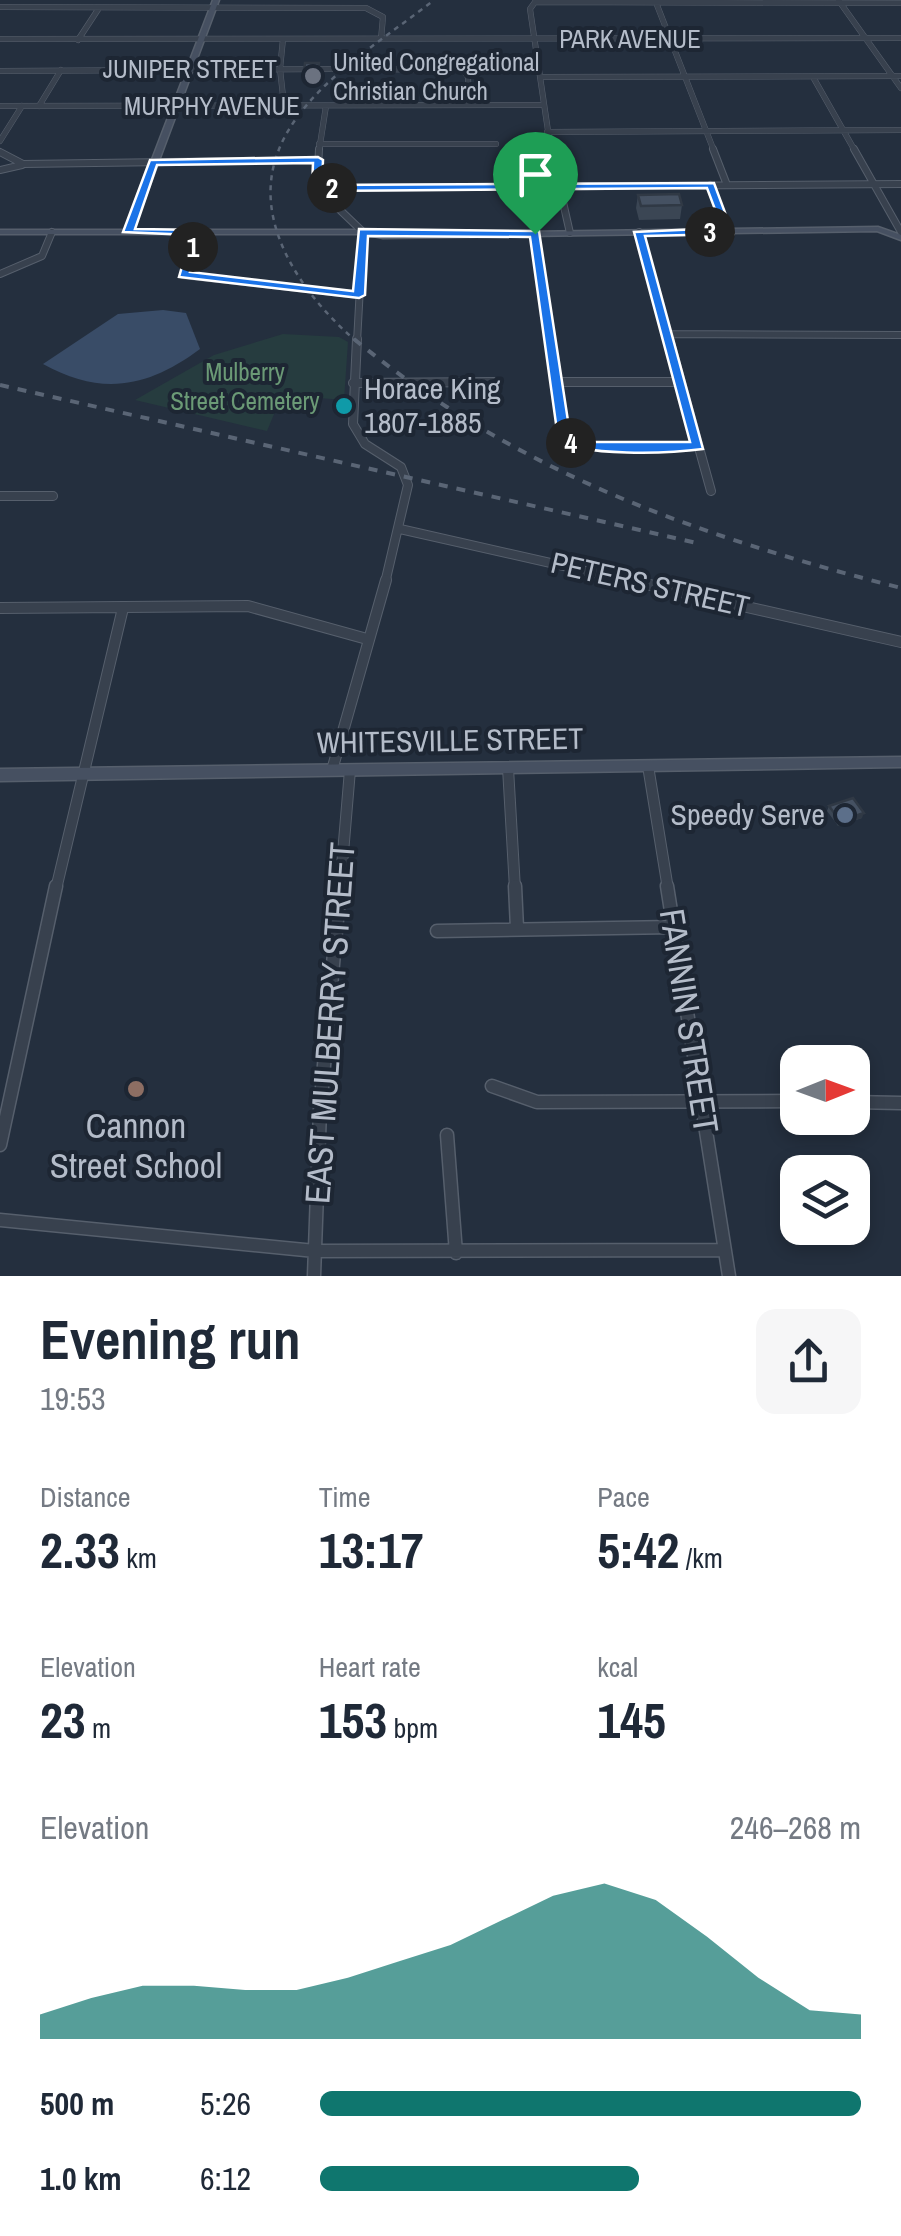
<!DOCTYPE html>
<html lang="en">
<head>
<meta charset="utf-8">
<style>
  :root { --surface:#fff; --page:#f6f6f7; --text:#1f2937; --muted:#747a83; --accent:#0f766e }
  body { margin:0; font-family:"Archivo Narrow",sans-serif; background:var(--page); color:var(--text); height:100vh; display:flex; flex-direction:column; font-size:38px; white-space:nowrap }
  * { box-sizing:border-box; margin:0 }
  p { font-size:32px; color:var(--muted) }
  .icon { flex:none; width:55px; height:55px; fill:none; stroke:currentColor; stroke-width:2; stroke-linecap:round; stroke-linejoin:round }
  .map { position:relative; height:1276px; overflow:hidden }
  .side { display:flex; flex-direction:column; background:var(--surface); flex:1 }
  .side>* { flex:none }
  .needle { width:65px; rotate:89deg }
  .buttons { position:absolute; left:780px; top:1045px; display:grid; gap:20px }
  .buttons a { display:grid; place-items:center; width:90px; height:90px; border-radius:20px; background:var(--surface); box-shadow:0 5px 15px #0003; font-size:50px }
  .pin { position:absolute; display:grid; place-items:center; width:85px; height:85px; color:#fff; margin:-102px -42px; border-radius:50% 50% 50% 0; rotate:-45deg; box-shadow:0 0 10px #0007 }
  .pin .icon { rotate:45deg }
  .km { position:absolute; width:50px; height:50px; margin:-25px; border-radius:50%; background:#222; color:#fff; font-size:28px; line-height:50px; text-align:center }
  .round { display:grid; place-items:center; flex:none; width:105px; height:105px; border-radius:20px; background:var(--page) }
  .head { display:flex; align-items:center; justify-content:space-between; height:170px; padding:0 40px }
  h1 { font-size:55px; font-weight:700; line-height:75px }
  .stats { display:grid; grid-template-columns:repeat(3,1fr); gap:15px; height:170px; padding:10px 40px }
  .stats div { display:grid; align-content:center }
  .stats b { font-size:50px; font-weight:700 }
  .stats small { font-size:28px; font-weight:400 }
  .stats p { font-size:28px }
  .chart { height:280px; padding:20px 40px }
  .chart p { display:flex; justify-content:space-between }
  .chart svg { width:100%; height:180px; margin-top:10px; fill:var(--accent); opacity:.7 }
  ul { padding:0 40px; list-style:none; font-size:32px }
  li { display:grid; grid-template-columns:160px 120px 1fr; align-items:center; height:75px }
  li i { height:25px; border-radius:12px; background:var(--accent) }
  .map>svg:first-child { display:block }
</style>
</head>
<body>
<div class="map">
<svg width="901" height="1276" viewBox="0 0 901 1276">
  <rect width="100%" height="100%" fill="#242f3e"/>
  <path fill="#263c3f" d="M283 334 339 337 348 342 344 400 282 395 267 431 135 400 214 355Z"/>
  <path fill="#394c67" d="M163 310 186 313 200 349C149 387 102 397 43 364L118 314Z"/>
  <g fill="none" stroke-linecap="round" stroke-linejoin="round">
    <g stroke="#565f6c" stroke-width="6">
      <path id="street-far4" d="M655 0 714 151
        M839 1 901 88
        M0 7 366 8 383 17 381 39
        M0 39 901 38
        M283 39 280 69 284 105
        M78 40 99 8
        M361 69 463 70 468 77 469 105
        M0 71 332 69
        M541 77 901 76
        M813 77 855 151
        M0 106 544 105
        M39 106 61 70
        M547 132 901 130
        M0 141 22 106
        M319 144H496
        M319 151 326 106
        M551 151 530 9 535 2 901 3"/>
    </g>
    <g stroke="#565f6c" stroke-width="8">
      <path id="street-far3" d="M319 149 317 188 363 232 357 342
        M551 149 570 233
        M713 149 727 185
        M854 149 901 232
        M0 152 23 164 318 160
        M0 170 22 165
        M710 185 729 231
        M317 188 901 184
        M198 232 183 275 359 295
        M639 232 669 342
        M535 234 550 342
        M0 274 42 256 52 232
        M667 334 901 335"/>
    </g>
    <g stroke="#565f6c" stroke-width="10">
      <path id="street-far2" d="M357 339 353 424 365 444 401 467 408 485 385 583
        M550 339 563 435 571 443 588 447 698 446
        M669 339 711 491
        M556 382H680
        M353 383 497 382
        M0 496H53
        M400 529 639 583"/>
    </g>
    <g stroke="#565f6c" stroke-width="12">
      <path id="street-far1" d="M628 580 901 642
        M0 608 248 606 367 639
        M648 766 668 889
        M508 768 515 889
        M332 770 386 580
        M56 889 123 608
        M340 889 350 770"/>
    </g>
    <g stroke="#565f6c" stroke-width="15">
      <path id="street" d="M515 886 517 928
        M667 886 729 1276
        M437 931 674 927
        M492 1086 537 1102 798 1101
        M852 1102 901 1103
        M447 1135 456 1253
        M0 1145 56 886
        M0 1220 315 1251 725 1250
        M314 1276 320 1110 340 886"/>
    </g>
    <g stroke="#565f6c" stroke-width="3">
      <path id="secondary" d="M213 0H219L133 230H363L383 234 878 227 901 235V240L877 231 383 238 363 234H0V230H125Z
        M901 757V767L0 781V769Z"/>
    </g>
    <use href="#street-far4" stroke="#38414e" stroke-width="5"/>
    <use href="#street-far3" stroke="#38414e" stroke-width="6"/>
    <use href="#street-far2" stroke="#38414e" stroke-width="8"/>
    <use href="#street-far1" stroke="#38414e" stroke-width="10"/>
    <use href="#street" stroke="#38414e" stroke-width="12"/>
    <use href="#secondary" fill="#465061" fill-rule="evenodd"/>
    <path stroke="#5a6575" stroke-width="2.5" stroke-dasharray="5 5" stroke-linecap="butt" d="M357 342C328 317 301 286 285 252 228 130 352 64 434 0"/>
    <path stroke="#5a6575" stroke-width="4" stroke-dasharray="9 9" stroke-linecap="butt" d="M354 339C518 474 698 536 901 588
      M0 385 697 543"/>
    <g stroke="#565f6c" stroke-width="6" stroke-linecap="butt">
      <path id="street-bridge" d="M332 69H361"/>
    </g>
    <use href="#street-bridge" stroke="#38414e" stroke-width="5"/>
  </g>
  <path fill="#3b4654" d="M638 195 682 205 680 219 639 220 636 208Z
    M829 806 862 818 838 826 827 811Z"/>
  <path fill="#303945" d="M319 63V80L305 84 304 71Z
    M864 813 862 818 838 826 840 821Z"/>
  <path fill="#455162" stroke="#303945" stroke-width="2.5" d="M305 63H319L318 68 304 71Z
    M679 194 682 205 641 206 638 195Z
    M853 798 864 813 840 821 829 806Z"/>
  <path fill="#1a73e8" stroke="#fff" stroke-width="2.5" fill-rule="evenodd" d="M318 157 323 160 322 185 714 183 733 234 645 236 703 449C673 453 578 458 558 438L530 237 368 236 365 295 359 298 179 277 191 235 123 232 150 160ZM313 163 312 188 317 191 707 188 722 228 634 232 690 442H588L570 434 539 231 359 229 353 291 190 272 202 230 135 229 157 165Z"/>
  <circle fill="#6b7280" stroke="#1d2633" stroke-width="4" cx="313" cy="76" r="10"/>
  <circle fill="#0f9aa8" stroke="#1d2633" stroke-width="4" cx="344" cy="406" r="10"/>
  <circle fill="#5c6f8a" stroke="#1d2633" stroke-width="4" cx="845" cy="815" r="10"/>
  <circle fill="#8d6e63" stroke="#1d2633" stroke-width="4" cx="136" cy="1089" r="10"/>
  <g text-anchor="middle" stroke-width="8" stroke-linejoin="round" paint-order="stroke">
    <g font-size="25" fill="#b4bcc9" stroke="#1d2633">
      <text x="630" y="48">PARK AVENUE</text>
      <text x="190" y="78">JUNIPER STREET</text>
      <text x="212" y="115">MURPHY AVENUE</text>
    </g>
    <g font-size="25" fill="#b4bcc9" stroke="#1d2633" text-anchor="start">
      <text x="333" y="71">United Congregational<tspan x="333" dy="29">Christian Church</tspan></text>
    </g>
    <g font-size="25" fill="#6b9a76" stroke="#1d2633">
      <text x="245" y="381">Mulberry<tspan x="245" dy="29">Street Cemetery</tspan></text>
    </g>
    <g font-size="30" fill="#b4bcc9" stroke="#1d2633" text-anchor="start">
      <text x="364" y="399">Horace King<tspan x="364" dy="34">1807-1885</tspan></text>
      <text x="825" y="825" text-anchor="end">Speedy Serve</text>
    </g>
    <g font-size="30" fill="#b4bcc9" stroke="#1d2633">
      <text transform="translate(650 585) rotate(13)" y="10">PETERS STREET</text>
      <text transform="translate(450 741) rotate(-1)" y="10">WHITESVILLE STREET</text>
    </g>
    <g font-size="35" fill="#b4bcc9" stroke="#1d2633">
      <text transform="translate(689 1021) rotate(81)" y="12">FANNIN STREET</text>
      <text transform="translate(330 1023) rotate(-86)" y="12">EAST MULBERRY STREET</text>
    </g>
    <g font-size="35" fill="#b4bcc9" stroke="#1d2633">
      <text x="136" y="1138">Cannon<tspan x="136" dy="40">Street School</tspan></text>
    </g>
  </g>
</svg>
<div class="buttons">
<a><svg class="needle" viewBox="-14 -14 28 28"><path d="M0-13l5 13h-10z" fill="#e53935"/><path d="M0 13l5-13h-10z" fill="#747a83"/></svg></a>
<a><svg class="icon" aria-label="layers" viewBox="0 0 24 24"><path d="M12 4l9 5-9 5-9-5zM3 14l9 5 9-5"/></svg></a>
</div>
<div class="pin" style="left:535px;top:234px;background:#1e9e55"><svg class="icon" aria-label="arrive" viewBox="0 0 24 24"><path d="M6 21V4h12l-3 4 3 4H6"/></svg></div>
<b class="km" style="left:193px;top:247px">1</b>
<b class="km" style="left:332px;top:188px">2</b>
<b class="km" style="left:710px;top:232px">3</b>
<b class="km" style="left:571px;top:443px">4</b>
</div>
<section class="side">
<div class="head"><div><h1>Evening run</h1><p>19:53</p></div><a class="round"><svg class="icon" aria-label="share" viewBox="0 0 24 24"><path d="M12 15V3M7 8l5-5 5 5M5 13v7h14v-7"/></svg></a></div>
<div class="stats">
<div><p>Distance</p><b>2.33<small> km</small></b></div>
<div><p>Time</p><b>13:17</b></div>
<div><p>Pace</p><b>5:42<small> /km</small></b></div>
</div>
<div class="stats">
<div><p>Elevation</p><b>23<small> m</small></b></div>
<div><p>Heart rate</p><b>153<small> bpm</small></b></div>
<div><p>kcal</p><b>145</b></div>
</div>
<div class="chart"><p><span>Elevation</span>246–268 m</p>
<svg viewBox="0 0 160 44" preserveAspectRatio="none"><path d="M0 44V38L10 34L20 31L30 31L40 32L50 32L60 29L70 25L80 21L90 15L100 9L110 6L120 10L130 19L140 29L150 37L160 38V44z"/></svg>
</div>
<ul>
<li><b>500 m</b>5:26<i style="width:100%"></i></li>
<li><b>1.0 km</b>6:12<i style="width:59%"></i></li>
</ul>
</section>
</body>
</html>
